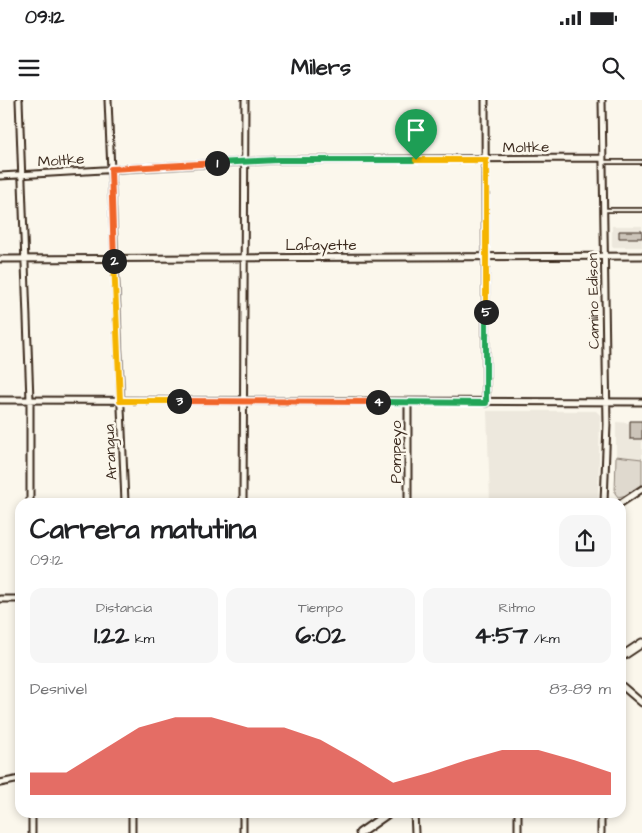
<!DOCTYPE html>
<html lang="es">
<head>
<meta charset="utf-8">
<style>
  :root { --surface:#fff; --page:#f6f6f6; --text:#202124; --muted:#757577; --accent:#d93025 }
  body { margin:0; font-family:"Architects Daughter",sans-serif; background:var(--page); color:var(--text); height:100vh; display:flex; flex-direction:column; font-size:19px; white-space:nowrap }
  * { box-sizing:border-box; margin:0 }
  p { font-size:16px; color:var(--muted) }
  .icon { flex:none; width:28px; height:28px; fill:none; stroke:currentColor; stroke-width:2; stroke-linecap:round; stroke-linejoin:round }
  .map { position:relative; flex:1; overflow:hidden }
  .details { position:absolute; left:15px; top:398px; width:611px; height:320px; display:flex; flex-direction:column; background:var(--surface); border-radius:15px; box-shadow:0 2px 8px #0003 }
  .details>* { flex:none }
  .pin { position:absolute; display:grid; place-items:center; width:42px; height:42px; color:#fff; margin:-51px -21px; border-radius:50% 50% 50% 0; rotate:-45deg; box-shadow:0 0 5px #0007 }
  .pin .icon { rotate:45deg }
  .km { position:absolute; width:25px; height:25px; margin:-12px; border-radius:50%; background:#222; color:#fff; font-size:14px; line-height:25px; text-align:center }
  .round { display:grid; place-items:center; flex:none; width:52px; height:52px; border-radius:15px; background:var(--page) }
  .head { display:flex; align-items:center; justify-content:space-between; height:85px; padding:0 15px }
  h1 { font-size:28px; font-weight:800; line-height:38px }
  .stats { display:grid; grid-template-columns:repeat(3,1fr); gap:8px; height:85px; padding:5px 15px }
  .stats div { display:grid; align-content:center; border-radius:12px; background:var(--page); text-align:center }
  .stats b { font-size:25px; font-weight:800 }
  .stats small { font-size:14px; font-weight:400 }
  .stats p { font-size:14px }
  .chart { height:140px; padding:10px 15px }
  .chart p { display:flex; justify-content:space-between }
  .chart svg { width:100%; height:90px; margin-top:5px; fill:var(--accent); opacity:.7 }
  .status { display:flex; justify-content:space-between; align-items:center; height:35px; padding:0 25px; background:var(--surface); direction:ltr }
  .status svg { height:14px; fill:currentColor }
  header { display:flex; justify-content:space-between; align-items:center; height:65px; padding:0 15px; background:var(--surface); font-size:22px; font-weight:800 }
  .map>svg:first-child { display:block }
</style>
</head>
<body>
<div class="status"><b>09:12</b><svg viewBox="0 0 49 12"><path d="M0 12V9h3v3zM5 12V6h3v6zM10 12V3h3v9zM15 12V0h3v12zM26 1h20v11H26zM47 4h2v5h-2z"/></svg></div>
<header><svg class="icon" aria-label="menu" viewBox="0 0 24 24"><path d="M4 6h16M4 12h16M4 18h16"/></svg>Milers<svg class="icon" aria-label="search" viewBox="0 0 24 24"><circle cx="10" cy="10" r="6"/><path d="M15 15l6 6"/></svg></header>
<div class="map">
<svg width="642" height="733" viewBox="0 0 642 733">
  <rect width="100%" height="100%" fill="#fbf7ec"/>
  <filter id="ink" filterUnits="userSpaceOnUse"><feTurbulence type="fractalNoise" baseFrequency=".02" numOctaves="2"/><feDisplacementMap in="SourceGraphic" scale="10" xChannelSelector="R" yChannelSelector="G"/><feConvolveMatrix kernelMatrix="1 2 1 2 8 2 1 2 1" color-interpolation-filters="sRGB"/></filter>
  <g filter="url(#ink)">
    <path fill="#ede8dd" d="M612 126H642V147H612Z
      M487 311H596L600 315 598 402H490Z
      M630 321H642V359L616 356V322L630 323Z"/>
    <path fill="#dfd9ce" stroke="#8d8276" d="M616 356 642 359V385L627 395 618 397 615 393Z"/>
    <path fill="#ccc4b9" stroke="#3b2a1e" d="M619 131H642V138H619Z
      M630 321H642V339H630Z"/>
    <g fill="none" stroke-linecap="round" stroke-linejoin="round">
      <g stroke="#3b2a1e" stroke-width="6">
        <path id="service" d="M604 62H642
          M605 110H642"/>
      </g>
      <g stroke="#3b2a1e" stroke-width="9">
        <path id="minor" d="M19 0 30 300V402
          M108 0 125 402
          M485 0 486 303
          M602 0 607 324 604 402
          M0 76 277 60 603 58
          M0 159 642 156
          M0 300 642 302
          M243 402 245 0
          M408 402V302
          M621 403 642 389
          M0 499H20
          M621 585 642 603
          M0 683 20 679
          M132 712V733
          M414 712 415 733
          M518 712V733
          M32 733V712
          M243 733V712
          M601 733V712"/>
      </g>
      <g stroke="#3b2a1e" stroke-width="11">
        <path id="tertiary" d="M621 557 642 543
          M360 733 390 712"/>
      </g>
      <use href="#service" stroke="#fbf7ec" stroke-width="2.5"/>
      <use href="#minor" stroke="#fbf7ec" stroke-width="5"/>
      <use href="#tertiary" stroke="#fbf7ec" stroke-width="7"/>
    </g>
  </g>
  <g fill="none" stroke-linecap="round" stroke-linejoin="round" filter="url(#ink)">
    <g stroke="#fff" stroke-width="10">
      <path id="split-1" d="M217 63 278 60H416"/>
    </g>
    <g stroke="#fff" stroke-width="10">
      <path id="split-2" d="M114 161 111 69 217 63"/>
    </g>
    <g stroke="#fff" stroke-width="10">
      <path id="split-3" d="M114 161 120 301H179"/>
    </g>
    <g stroke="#fff" stroke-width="10">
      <path id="split-4" d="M179 301 378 302"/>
    </g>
    <g stroke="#fff" stroke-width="10">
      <path id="split-5" d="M378 302 486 303V212"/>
    </g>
    <g stroke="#fff" stroke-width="10">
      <path id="split-6" d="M416 60H486V212"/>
    </g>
    <use href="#split-1" stroke="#22a559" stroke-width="6"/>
    <use href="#split-2" stroke="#f0652b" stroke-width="6"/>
    <use href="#split-3" stroke="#f5b400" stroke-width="6"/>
    <use href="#split-4" stroke="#f0652b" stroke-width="6"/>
    <use href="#split-5" stroke="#22a559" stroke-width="6"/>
    <use href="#split-6" stroke="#f5b400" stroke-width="6"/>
  </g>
  <g text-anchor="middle" stroke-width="5" stroke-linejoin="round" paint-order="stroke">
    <g font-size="15" fill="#3b2a1e" stroke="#fbf7ec">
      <text transform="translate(526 47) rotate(-1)" y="5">Moltke</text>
      <text transform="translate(61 60) rotate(-4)" y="5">Moltke</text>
      <text x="321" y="150">Lafayette</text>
      <text transform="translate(593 201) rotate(-91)" y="5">Camino Edison</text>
      <text transform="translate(110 352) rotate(-93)" y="5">Arangua</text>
      <text transform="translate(396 352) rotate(-90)" y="5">Pompeyo</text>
    </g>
  </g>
</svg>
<div class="pin" style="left:416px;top:60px;background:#1e9e55"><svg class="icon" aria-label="arrive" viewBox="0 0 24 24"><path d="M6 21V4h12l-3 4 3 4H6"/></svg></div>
<b class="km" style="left:217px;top:63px">1</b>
<b class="km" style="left:114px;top:161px">2</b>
<b class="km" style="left:179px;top:301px">3</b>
<b class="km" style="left:378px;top:302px">4</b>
<b class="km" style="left:486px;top:212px">5</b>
<section class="details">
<div class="head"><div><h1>Carrera matutina</h1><p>09:12</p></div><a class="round"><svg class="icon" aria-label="share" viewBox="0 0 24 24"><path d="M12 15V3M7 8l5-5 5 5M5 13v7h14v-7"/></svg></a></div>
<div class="stats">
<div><p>Distancia</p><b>1.22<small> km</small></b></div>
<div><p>Tiempo</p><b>6:02</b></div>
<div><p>Ritmo</p><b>4:57<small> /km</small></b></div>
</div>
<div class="chart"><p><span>Desnivel</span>83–89 m</p>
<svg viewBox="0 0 160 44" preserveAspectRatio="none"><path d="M0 44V33L10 33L20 22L30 11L40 6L50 6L60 11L70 11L80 17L90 27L100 38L110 33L120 27L130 22L140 22L150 27L160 33V44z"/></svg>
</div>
</section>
</div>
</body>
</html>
